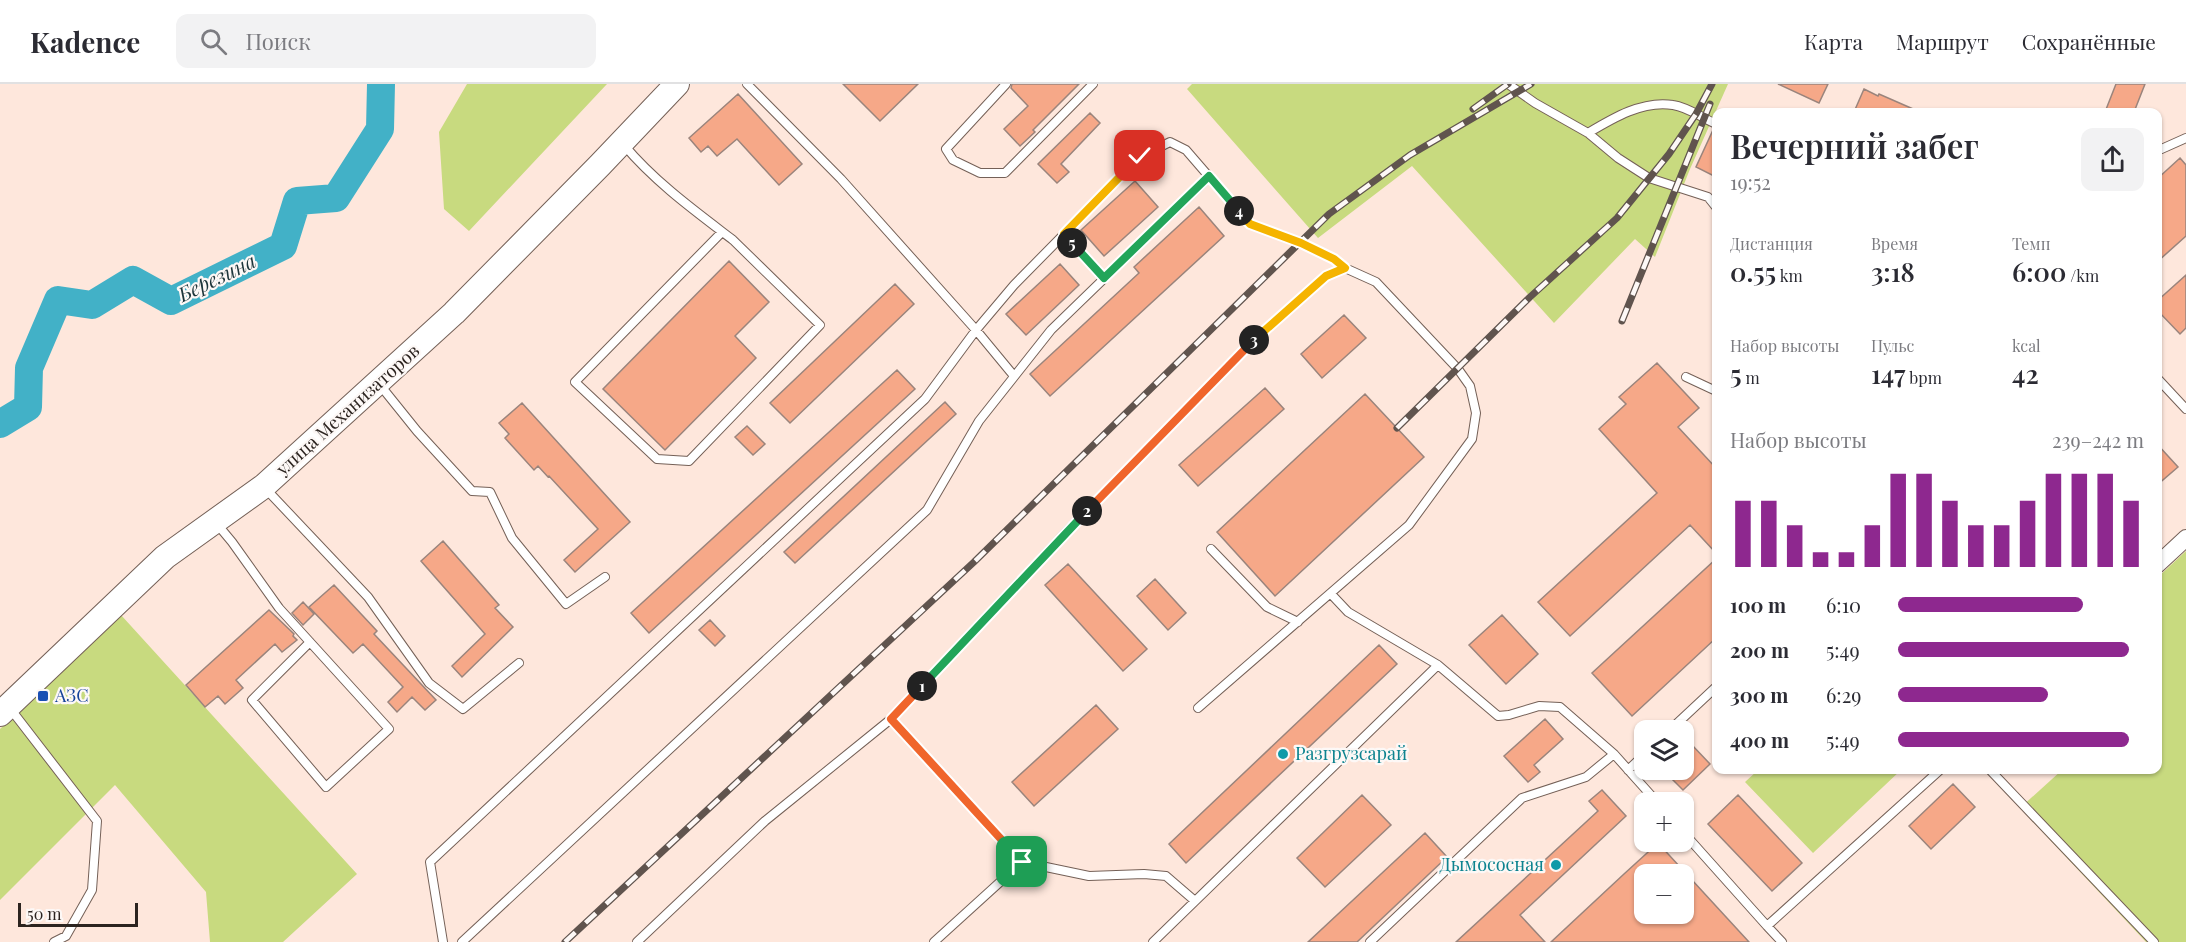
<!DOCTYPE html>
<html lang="ru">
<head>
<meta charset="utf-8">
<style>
  :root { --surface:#fff; --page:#f2f2f3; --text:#2b2b33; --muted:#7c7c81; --line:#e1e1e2; --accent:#8e288f }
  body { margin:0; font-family:"Playfair Display",serif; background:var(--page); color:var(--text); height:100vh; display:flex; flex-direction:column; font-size:22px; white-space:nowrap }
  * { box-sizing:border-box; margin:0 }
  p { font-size:20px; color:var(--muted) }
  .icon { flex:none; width:33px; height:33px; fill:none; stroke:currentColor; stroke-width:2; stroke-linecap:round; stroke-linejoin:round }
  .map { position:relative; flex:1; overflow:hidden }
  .details { position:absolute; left:1712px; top:24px; width:450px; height:666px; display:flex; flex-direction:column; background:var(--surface); border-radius:12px; box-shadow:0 2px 4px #0004 }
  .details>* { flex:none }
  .fabs { position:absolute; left:1634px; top:636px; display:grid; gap:12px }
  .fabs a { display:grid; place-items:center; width:60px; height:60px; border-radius:12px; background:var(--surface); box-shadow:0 2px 4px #0004; font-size:30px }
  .scale { position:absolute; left:18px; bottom:15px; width:120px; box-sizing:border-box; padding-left:6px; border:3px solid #2c2420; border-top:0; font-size:16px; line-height:21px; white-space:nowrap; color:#2c2420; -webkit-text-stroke:4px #fdf8f6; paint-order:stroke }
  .pin { position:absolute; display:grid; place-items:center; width:51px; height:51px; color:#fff; margin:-26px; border-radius:12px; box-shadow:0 3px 9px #0006 }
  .km { position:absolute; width:30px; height:30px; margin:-15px; border-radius:50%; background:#222; color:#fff; font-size:16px; line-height:30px; text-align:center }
  .round { display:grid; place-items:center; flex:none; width:63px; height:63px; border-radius:12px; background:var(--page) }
  .headline { display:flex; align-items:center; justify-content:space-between; height:102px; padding:0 18px }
  h1 { font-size:33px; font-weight:600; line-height:45px }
  .stats { display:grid; grid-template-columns:repeat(3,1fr); gap:9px; height:102px; padding:6px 18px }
  .stats div { display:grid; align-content:center }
  .stats b { font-size:26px; font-weight:600 }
  .stats small { font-size:16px; font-weight:400 }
  .stats p { font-size:16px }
  .chart { height:168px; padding:12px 18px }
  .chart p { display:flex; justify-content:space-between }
  .chart svg { width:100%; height:108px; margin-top:6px; stroke:var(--accent); stroke-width:6 }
  ul { padding:0 18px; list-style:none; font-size:20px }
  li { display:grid; grid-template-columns:96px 72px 1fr; align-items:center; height:45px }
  li i { height:15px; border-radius:8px; background:var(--accent) }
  header { display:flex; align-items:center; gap:36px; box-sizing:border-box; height:84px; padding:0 30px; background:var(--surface); border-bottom:2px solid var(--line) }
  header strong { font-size:28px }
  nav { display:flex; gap:33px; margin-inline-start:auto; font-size:21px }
  .search { width:420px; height:54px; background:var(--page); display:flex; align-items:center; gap:15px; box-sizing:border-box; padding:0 21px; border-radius:12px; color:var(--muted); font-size:22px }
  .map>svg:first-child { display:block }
</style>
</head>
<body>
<header>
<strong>Kadence</strong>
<div class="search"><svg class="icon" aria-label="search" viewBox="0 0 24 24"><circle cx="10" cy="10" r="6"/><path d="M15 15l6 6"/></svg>Поиск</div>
<nav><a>Карта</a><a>Маршрут</a><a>Сохранённые</a></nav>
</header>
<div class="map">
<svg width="2186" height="858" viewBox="0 0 2186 858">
  <rect width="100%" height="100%" fill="#fee7dc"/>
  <path fill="#c8da7f" d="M467 0H607L469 147 444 125 439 48Z
    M1192 0H1728L1690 85 1655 173 1635 155 1554 239 1412 82 1318 154 1187 5Z
    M2186 467V858H2146L2020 724 2062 686H2157V494Z
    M121 531 357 790 283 858H210L206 808 115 701 0 816V645Z
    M1758 686H1901L1813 769 1745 698Z"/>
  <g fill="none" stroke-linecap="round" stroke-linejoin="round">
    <path stroke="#42b1c7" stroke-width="28" d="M0 340 28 323 29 284 58 216 92 221 133 196 171 217 283 162 297 117 336 114 380 45 381 0"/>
  </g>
  <path fill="#f6a888" stroke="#9a847c" stroke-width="1.5" fill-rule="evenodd" d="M843 0H918L880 37Z
    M1012 0H1079L1033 46 1035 48 1020 62 1004 45 1028 22 1011 4Z
    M1778 0H1828L1819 19Z
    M2116 0H2145L2134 28H2105Z
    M1864 5 1878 12 1879 10 1920 28H1854Z
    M738 10 802 80 779 101 737 55 717 72 708 62 701 68 689 54Z
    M1090 29 1100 39 1061 80 1069 88 1057 99 1038 80Z
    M1713 46H1716V93L1696 83Z
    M2180 74 2186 81V152L2157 178V95Z
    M1135 97 1158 123 1104 172 1081 146Z
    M1199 123 1224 152 1050 312 1030 290 1139 189 1134 183Z
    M729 177 769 218 735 252 756 274 665 366 603 305Z
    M1060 180 1079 201 1026 251 1006 230Z
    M2186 191V244L2180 250 2157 226V217Z
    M895 200 914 220 790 339 770 319Z
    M1344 231 1366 254 1322 294 1301 270Z
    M1657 279 1699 324 1678 343 1716 384V469L1690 441 1570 552 1538 518 1657 409 1599 345 1626 320 1619 313Z
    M897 286 915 305 649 549 631 529Z
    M1265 304 1284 325 1198 402 1179 381Z
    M1365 310 1424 373 1275 512 1217 448Z
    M945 318 956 330 795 479 784 468Z
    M522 319 630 438 575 488 564 476 598 445 549 392 548 393 538 382 534 386 505 354 509 350 499 339Z
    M747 342 765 360 753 371 735 353Z
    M2157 360 2178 383 2157 401Z
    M443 457 499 521 495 524 513 543 462 593 452 582 485 550 421 477Z
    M1716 475V554L1632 632 1592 589Z
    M1068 480 1147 565 1123 587 1045 501Z
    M1155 495 1186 529 1168 546 1137 512Z
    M334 501 377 547 374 550 436 616 425 626 412 613 397 628 388 618 403 603 363 560 353 569 309 523Z
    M303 518 314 530 303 541 292 529Z
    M269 526 294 550 293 552 297 556 282 568 275 560 236 596 243 604 225 620 218 612 205 623 186 601Z
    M1502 531 1538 570 1506 600 1469 561Z
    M710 536 725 552 715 562 699 546Z
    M1379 561 1397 580 1186 779 1169 760Z
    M1096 621 1118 645 1034 722 1012 698Z
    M1545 635 1563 655 1534 681 1540 688 1528 698 1504 672Z
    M1692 661 1710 680 1683 706 1663 686H1683V669Z
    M1953 700 1975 723 1931 765 1909 742Z
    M1602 706 1626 732 1520 831 1545 858H1456L1598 727 1589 717Z
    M1362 711 1391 741 1325 803 1297 774Z
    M1738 711 1802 779 1772 807 1708 740Z
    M1425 749 1447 773 1357 858H1308Z
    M1658 759 1749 858H1551L1624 790ZM1644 790H1683V830H1644Z"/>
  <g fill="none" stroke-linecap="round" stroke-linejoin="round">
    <g stroke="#746057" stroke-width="10">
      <path id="lane" d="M747 0 841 95 976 246 1014 292
        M1006 0 946 65 953 76 980 89H1005L1093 0
        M1508 0 1535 19 1588 49 1618 74 1649 94 1708 113 1716 123
        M1588 49C1613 34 1643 16 1673 21 1688 23 1702 34 1716 40
        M624 61C655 98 695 127 733 156L820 241 689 377 657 375 575 298 722 148
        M2157 67 2186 54
        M1064 150 1104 194
        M1686 293 1716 307
        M2157 294 2186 325
        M380 301 417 347 472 407 490 408 512 454 566 520 605 493
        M264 403 368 513 429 599 463 625 519 579
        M217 440 232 458 279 524 389 645 326 703 252 616 310 558
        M1211 465 1267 523 1298 538
        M1331 510 1348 528 1438 581 1498 632 1509 631 1539 622 1560 623 1614 670 1657 718
        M9 623 97 737 92 806 66 852 54 858
        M891 635 1022 778 934 858
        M1670 646 1716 603
        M1628 686 1644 671
        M1990 686 2154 858
        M1683 748 1767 842
        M1022 778 1089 792 1144 790 1166 792 1195 817
        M443 858 430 778 925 315 976 246 1014 201 1140 73 1170 58 1186 66 1250 140 1301 159 1334 175 1345 184 1376 198 1458 285 1470 302 1476 329 1472 355 1409 441 1198 624
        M462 858 927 426 979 337 1051 246 1210 92
        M637 858 765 737 891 635 1069 445 1253 257 1326 192 1345 184
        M1153 858 1438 581
        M1370 858 1522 714 1586 693 1614 670
        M1782 858 1767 842 1940 686"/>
    </g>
    <g stroke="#746057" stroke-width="18">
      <path id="street" d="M2157 481 2186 454"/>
    </g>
    <g stroke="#746057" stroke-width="26">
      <path id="secondary" d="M0 630 165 473 264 402 454 229 600 81 677 0"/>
    </g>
    <use href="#lane" stroke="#fff" stroke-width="8"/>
    <use href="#street" stroke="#fff" stroke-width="16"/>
    <use href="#secondary" stroke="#fff" stroke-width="24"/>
    <g stroke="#60544e" stroke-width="7">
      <path id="rail" d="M1473 25 1508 0
        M1622 237 1710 20
        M1397 344 1530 213 1617 134 1669 70 1696 30 1712 0
        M565 858 974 478 1329 130 1410 71 1531 0"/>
    </g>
    <use href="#rail" stroke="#fdf8f6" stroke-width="4.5" stroke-dasharray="14" stroke-linecap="butt"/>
  </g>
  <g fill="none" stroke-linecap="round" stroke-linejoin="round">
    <g stroke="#fff" stroke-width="12">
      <path id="split-1" d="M922 602 891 635 1022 778"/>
    </g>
    <g stroke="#fff" stroke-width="12">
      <path id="split-2" d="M922 602 1087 427"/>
    </g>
    <g stroke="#fff" stroke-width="12">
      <path id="split-3" d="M1087 427 1254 256"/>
    </g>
    <g stroke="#fff" stroke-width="12">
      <path id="split-4" d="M1239 127 1250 140 1301 159 1334 175 1345 184 1326 192 1254 256"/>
    </g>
    <g stroke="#fff" stroke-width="12">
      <path id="split-5" d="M1072 159 1104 194 1209 92 1239 127"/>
    </g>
    <g stroke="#fff" stroke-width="12">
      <path id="split-6" d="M1072 159 1064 150 1140 72"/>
    </g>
    <use href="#split-1" stroke="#f0652b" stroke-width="8"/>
    <use href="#split-2" stroke="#22a559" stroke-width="8"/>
    <use href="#split-3" stroke="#f0652b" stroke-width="8"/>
    <use href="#split-4" stroke="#f5b400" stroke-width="8"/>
    <use href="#split-5" stroke="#22a559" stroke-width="8"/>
    <use href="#split-6" stroke="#f5b400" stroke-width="8"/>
  </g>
  <rect fill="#1a4fb4" stroke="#fdf8f6" stroke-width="2" x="37" y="606" width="12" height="12" rx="3"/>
  <g fill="#0f9aa8" stroke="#fdf8f6" stroke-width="2">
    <circle cx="1283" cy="670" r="6"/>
    <circle cx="1556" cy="781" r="6"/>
  </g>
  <g text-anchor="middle" stroke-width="4.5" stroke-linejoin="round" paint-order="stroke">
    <g font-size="18" fill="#2c2420" stroke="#fdf8f6">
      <text transform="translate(348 326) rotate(-42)" y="6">улица Механизаторов</text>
    </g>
    <g font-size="18" fill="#164399" stroke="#fdf8f6" text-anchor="start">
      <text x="55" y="618">АЗС</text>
    </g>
    <g font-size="18" fill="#0d838f" stroke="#fdf8f6" text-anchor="start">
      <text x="1295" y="676">Разгрузсарай</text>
      <text x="1544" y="787" text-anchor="end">Дымососная</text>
    </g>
    <g font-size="20" font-style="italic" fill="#1d353a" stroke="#fdf8f6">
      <text transform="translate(217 194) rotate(-26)" y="7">Березина</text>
    </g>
  </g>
</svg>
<div class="fabs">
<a><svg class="icon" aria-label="layers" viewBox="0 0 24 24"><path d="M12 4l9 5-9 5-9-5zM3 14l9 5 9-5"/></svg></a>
<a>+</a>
<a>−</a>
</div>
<div class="scale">50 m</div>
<div class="pin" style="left:1022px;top:778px;background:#1e9e55"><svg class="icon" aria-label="arrive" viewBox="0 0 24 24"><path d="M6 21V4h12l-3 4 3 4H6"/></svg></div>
<div class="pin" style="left:1140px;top:72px;background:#d93025"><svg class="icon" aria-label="check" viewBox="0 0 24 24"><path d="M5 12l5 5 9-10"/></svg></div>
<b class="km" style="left:922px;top:602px">1</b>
<b class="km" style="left:1087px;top:427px">2</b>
<b class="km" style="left:1254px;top:256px">3</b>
<b class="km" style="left:1239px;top:127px">4</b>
<b class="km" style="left:1072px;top:159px">5</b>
<section class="details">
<div class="headline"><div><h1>Вечерний забег</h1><p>19:52</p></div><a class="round"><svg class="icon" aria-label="share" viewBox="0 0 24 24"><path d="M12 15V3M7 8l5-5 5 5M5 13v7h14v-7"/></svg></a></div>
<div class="stats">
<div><p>Дистанция</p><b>0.55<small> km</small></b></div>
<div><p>Время</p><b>3:18</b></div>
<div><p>Темп</p><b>6:00<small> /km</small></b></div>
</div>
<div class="stats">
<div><p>Набор высоты</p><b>5<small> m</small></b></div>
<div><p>Пульс</p><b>147<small> bpm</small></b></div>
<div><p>kcal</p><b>42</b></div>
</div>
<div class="chart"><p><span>Набор высоты</span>239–242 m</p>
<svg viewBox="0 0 160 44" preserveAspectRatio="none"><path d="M5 44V17M15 44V17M25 44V27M35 44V38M45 44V38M55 44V27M65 44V6M75 44V6M85 44V17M95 44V27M105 44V27M115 44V17M125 44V6M135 44V6M145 44V6M155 44V17"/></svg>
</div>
<ul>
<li><b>100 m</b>6:10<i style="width:75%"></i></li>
<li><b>200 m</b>5:49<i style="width:94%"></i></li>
<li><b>300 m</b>6:29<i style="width:61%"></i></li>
<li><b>400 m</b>5:49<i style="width:94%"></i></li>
</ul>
</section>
</div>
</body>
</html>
